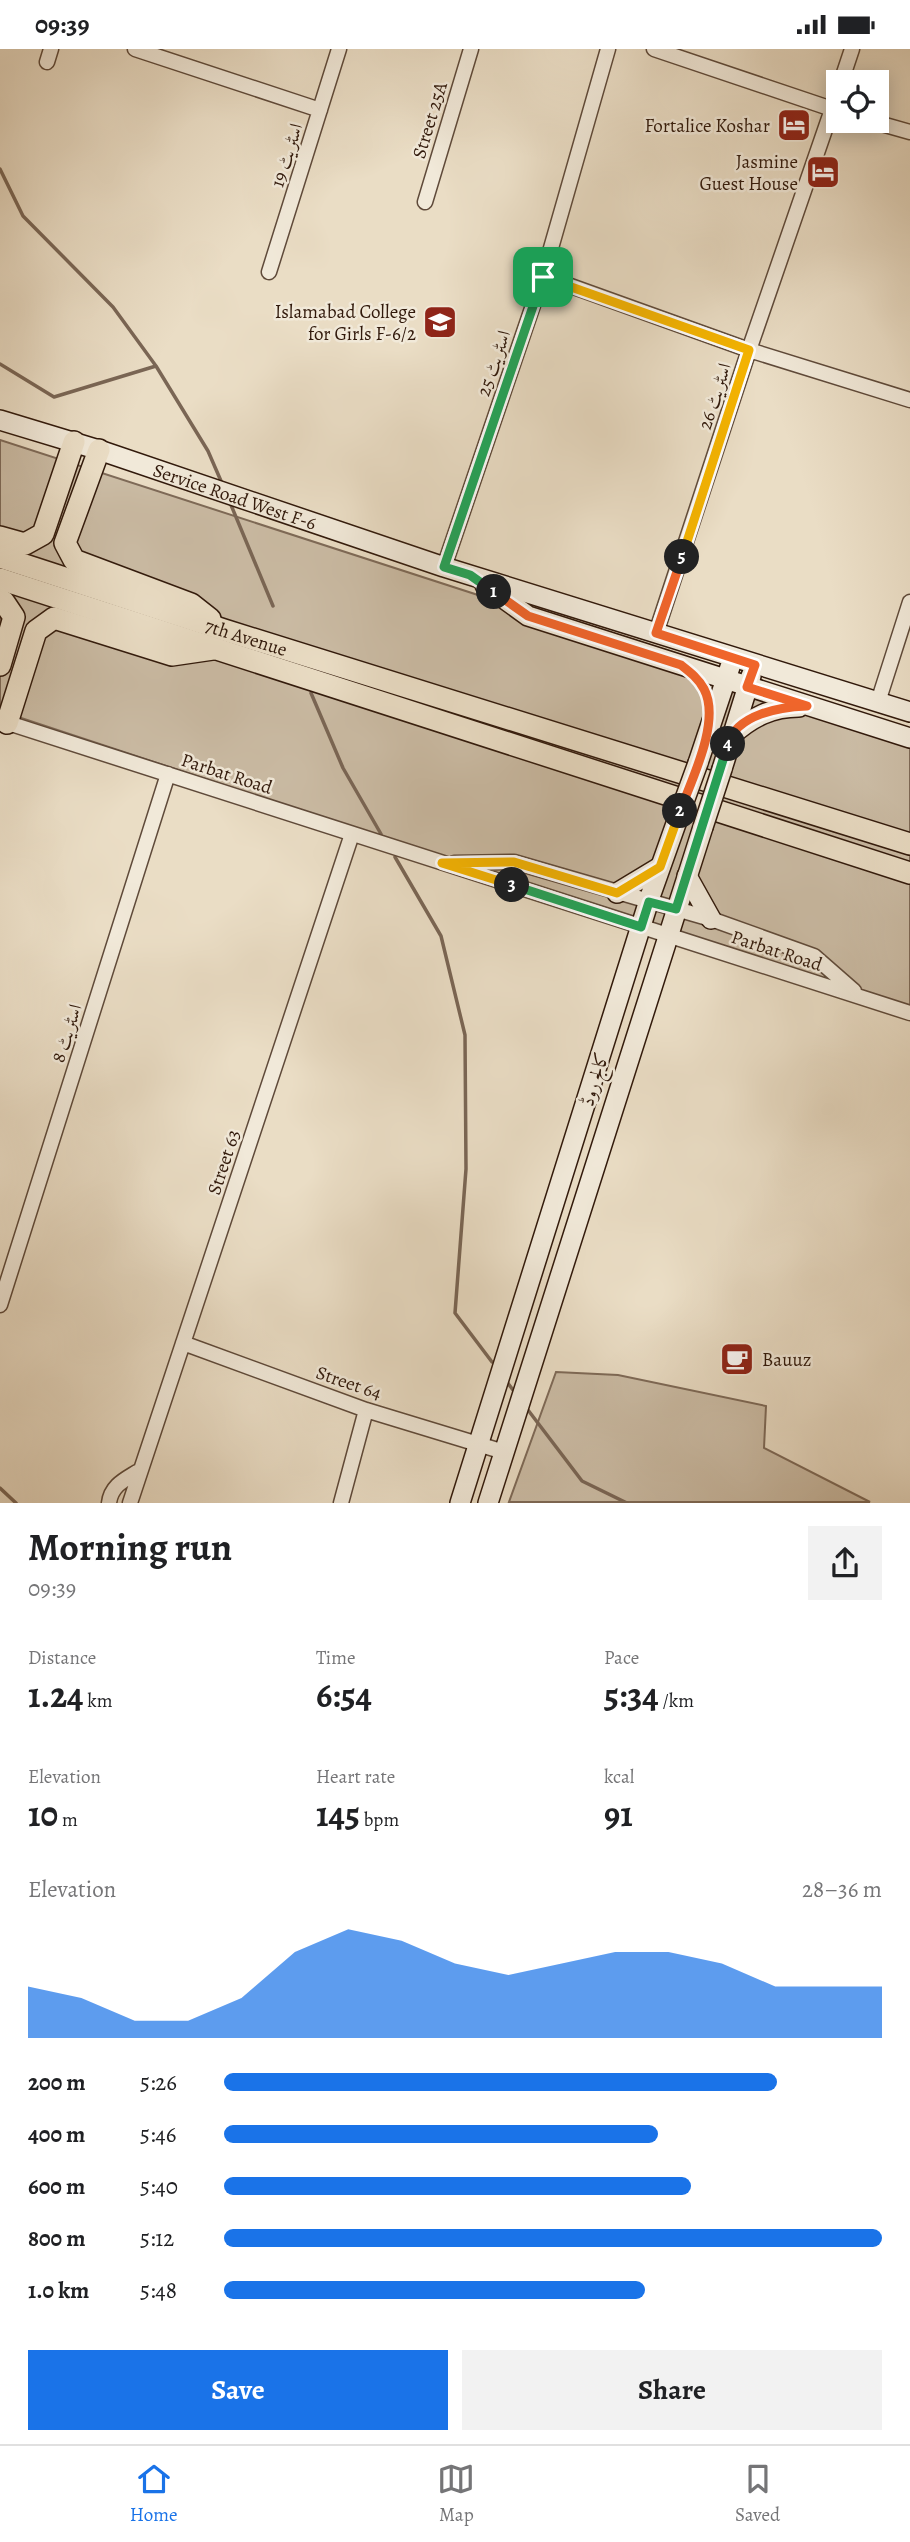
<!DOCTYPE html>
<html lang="en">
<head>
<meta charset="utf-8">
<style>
  :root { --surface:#fff; --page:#f2f2f2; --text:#202124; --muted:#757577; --line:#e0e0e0; --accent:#1a73e8 }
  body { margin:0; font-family:Alegreya,Amiri,serif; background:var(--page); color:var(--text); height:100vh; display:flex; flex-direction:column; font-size:26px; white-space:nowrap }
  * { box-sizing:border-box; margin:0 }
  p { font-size:23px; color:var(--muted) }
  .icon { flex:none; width:38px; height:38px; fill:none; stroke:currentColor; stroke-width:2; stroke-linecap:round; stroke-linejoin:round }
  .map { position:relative; height:1454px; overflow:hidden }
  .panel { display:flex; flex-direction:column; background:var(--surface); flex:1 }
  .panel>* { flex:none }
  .buttons { position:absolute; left:826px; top:21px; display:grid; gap:14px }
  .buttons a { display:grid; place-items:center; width:63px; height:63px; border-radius:0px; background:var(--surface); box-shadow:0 4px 18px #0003; font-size:35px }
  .pin { position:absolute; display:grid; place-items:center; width:60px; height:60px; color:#fff; margin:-30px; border-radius:14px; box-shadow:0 4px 10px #0006 }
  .km { position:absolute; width:35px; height:35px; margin:-18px; border-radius:50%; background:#222; color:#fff; font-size:19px; line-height:35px; text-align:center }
  .round { display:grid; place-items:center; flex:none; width:74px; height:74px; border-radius:0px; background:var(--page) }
  .head { display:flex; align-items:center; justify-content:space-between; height:119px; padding:0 28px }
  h1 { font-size:38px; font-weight:700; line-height:52px }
  .metrics { display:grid; grid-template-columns:repeat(3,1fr); gap:10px; height:119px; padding:7px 28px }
  .metrics div { display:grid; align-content:center }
  .metrics b { font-size:35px; font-weight:700 }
  .metrics small { font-size:19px; font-weight:400 }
  .metrics p { font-size:19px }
  .chart { height:196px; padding:14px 28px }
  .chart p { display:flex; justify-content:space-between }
  .chart svg { width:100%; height:126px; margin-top:7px; fill:var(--accent); opacity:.7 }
  .cta { display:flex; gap:14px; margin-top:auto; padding:14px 28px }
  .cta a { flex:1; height:80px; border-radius:0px; background:var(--accent); color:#fff; font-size:28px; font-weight:700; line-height:80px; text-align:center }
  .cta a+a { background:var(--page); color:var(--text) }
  ul { padding:0 28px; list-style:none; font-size:23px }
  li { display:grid; grid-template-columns:112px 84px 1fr; align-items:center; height:52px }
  li i { height:18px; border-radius:9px; background:var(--accent) }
  .status { display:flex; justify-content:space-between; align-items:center; height:49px; padding:0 35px; background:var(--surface); direction:ltr }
  .status svg { height:19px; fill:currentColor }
  .tabs { display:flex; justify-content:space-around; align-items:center; height:98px; border-top:2px solid var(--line); background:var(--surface); font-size:19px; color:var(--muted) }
  .tabs a { display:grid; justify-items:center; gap:4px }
  .tabs .current { color:var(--accent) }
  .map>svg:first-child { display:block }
</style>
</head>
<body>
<div class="status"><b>09:39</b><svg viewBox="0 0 49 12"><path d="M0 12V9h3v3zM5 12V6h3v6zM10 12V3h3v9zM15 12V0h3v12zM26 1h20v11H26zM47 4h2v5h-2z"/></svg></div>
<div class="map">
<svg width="910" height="1454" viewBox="0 0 910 1454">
  <rect width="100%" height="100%" fill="#eaddc5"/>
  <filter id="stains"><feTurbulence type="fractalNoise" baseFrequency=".00286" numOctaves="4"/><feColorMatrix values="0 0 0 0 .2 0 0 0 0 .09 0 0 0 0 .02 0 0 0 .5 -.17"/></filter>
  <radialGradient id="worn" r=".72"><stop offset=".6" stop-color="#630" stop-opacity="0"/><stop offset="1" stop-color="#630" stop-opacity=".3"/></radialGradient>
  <path fill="#cbbca5" stroke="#7e6a58" stroke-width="2" d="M0 391 910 686V963L0 662Z
    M556 1323 618 1326 766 1357 764 1399 870 1453H509Z"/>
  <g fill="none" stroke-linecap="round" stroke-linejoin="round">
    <path stroke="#7a6655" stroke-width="3.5" d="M0 120 23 167 113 258 156 317
      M0 315 54 348 156 317 208 402 221 432
      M231 456 273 557
      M311 644 343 719 381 785
      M395 808 441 887 465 986 466 1120 455 1264 492 1313
      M507 1333 513 1341
      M528 1361 582 1432 627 1454
      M0 1439 16 1454"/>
    <g stroke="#5f4a3a" stroke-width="17">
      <path id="street" d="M135 0 320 61
        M654 0 838 62
        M47 13 51 0
        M841 33 852 0
        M871 72 910 83
        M425 153 471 0
        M269 223 339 0
        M543 227 749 301 910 351
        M444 518 543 227 608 0
        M656 584 749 301 838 43
        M878 653 910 553
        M2 672 910 964
        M454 814 514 813 711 870 814 907 854 942
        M0 1256 168 725
        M183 1294 366 1361 504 1403
        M109 1454C111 1437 124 1431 137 1423
        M130 1454 352 785
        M341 1454 366 1361"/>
    </g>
    <g stroke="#31190b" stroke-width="22">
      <g id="secondary">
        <path id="s1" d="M0 371 99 401 444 518 910 663"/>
        <path d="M485 536 528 567 910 689"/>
        <path d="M732 686C752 668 772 658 799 658"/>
        <path d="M698 714 730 618"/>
        <path d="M722 720 751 627"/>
        <path d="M687 827 711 870"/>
        <path d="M617 844 660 818"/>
        <path d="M460 1454 651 845 678 769"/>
        <path d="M488 1454 703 778"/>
      </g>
    </g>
    <g stroke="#31190b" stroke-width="24">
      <g id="primary">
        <path d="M99 401 65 494 74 511 191 555 210 570"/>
        <path d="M0 488 25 495 43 485 74 393"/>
        <path id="s2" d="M0 508 224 581 910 795"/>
        <path d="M0 530 910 824"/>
        <path d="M0 551 4 553 14 568 0 616"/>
        <path d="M7 674 36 582 54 569 172 606 213 600"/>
      </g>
    </g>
    <use href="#street" stroke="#f1e9d9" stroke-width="14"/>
    <use href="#secondary" stroke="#f1e9d9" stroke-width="19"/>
    <use href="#primary" stroke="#eaddc5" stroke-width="21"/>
    <g stroke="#31190b" stroke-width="22" stroke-linecap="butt">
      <path id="secondary-bridge" d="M678 769 698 714
        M703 778 722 720"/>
    </g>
    <use href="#secondary-bridge" stroke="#f1e9d9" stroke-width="19"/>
  </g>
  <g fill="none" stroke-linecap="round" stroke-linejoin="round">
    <g stroke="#fff" stroke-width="14">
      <path id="split-1" d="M494 543 470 526 444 518 543 228"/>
    </g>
    <g stroke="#fff" stroke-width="14">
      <path id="split-2" d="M494 543 528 567 681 616C690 623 698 629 704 640 721 672 692 730 680 762"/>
    </g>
    <g stroke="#fff" stroke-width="14">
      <path id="split-3" d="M512 836 442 814 514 813 617 844 660 818 680 762"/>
    </g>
    <g stroke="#fff" stroke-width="14">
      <path id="split-4" d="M512 836 641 878 649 853 676 860 728 695"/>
    </g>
    <g stroke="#fff" stroke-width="14">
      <path id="split-5" d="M682 508 656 584 755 616 747 638 807 657C780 658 737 665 728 695"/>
    </g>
    <g stroke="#fff" stroke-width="14">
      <path id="split-6" d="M543 228 749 301 682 508"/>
    </g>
    <use href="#split-1" stroke="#22a559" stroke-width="9"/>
    <use href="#split-2" stroke="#f0652b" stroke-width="9"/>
    <use href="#split-3" stroke="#f5b400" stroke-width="9"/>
    <use href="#split-4" stroke="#22a559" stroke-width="9"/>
    <use href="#split-5" stroke="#f0652b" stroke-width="9"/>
    <use href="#split-6" stroke="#f5b400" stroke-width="9"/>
  </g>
  <defs>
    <g id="hotel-square" transform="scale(1.75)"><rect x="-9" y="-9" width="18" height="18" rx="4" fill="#8f2418" stroke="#f1e9d9"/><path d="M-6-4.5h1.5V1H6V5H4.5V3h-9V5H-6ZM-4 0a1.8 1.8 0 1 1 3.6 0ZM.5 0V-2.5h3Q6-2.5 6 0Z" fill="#fff"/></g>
    <g id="university-square" transform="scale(1.75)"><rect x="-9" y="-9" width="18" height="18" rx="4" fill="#8f2418" stroke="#f1e9d9"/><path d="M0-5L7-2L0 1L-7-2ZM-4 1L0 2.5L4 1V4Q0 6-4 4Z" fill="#fff"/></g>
    <g id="cafe-square" transform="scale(1.75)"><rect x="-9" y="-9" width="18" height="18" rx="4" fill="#8f2418" stroke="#f1e9d9"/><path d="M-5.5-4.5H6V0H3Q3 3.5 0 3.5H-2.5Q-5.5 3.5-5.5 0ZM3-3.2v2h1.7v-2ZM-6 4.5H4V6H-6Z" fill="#fff"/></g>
  </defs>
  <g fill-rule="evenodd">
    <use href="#hotel-square" x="794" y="76"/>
    <use href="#hotel-square" x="823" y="123"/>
    <use href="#university-square" x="440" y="273"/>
    <use href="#cafe-square" x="737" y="1310"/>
  </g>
  <g text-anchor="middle" stroke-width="5" stroke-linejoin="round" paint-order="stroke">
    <g font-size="19" fill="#31190b" stroke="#f1e9d9">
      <text transform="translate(429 71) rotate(-73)" y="7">Street 25A</text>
      <text transform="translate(286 106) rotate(-72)" y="7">اسٹریٹ 19</text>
      <text transform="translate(493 314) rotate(-71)" y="7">اسٹریٹ 25</text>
      <text transform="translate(714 347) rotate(-72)" y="7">اسٹریٹ 26</text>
      <text dy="7" stroke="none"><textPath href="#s1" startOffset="247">Service Road West F-6</textPath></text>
      <text dy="7" stroke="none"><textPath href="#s2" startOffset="259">7th Avenue</textPath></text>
      <text transform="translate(227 724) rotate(18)" y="7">Parbat Road</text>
      <text transform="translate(777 901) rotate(18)" y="7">Parbat Road</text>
      <text transform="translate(66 984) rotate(-72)" y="7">اسٹریٹ 8</text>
      <text transform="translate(594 1030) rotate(-73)" y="7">کالج روڈ</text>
      <text transform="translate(223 1113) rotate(-72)" y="7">Street 63</text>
      <text transform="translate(349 1333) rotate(19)" y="7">Street 64</text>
    </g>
    <g font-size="19" fill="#31190b" stroke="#f1e9d9" text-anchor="end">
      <text x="770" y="83">Fortalice Koshar</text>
      <text x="798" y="119">Jasmine<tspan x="798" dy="22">Guest House</tspan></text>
      <text x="416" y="269">Islamabad College<tspan x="416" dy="22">for Girls F-6/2</tspan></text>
      <text x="762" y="1317" text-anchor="start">Bauuz</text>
    </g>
  </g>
  <rect width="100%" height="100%" filter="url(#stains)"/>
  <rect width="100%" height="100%" fill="url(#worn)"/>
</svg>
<div class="buttons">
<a><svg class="icon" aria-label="locate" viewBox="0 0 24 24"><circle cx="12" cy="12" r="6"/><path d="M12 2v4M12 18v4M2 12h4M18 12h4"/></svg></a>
</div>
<div class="pin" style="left:543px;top:228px;background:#1e9e55"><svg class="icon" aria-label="arrive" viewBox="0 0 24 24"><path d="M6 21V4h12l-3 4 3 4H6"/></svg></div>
<b class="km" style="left:494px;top:543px">1</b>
<b class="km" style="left:680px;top:762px">2</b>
<b class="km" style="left:512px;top:836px">3</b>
<b class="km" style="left:728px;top:695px">4</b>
<b class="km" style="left:682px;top:508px">5</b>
</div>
<section class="panel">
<div class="head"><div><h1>Morning run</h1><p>09:39</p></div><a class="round"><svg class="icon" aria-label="share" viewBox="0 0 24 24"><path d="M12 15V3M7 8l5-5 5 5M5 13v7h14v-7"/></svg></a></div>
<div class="metrics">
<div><p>Distance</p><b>1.24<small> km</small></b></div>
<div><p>Time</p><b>6:54</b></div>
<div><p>Pace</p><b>5:34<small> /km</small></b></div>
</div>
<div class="metrics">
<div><p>Elevation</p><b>10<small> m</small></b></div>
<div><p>Heart rate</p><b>145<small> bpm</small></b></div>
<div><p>kcal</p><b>91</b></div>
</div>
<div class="chart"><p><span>Elevation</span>28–36 m</p>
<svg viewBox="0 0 160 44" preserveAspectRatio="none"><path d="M0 44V26L10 30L20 38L30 38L40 30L50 14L60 6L70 10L80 18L90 22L100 18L110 14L120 14L130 18L140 26L150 26L160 26V44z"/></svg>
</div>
<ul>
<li><b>200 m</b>5:26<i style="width:84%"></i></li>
<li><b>400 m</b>5:46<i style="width:66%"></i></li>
<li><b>600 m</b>5:40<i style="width:71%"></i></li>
<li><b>800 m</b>5:12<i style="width:100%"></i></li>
<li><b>1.0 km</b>5:48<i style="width:64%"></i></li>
</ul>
<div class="cta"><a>Save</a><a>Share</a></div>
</section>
<nav class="tabs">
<a class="current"><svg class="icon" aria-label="home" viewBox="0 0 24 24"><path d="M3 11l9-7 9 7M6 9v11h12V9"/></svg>Home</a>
<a><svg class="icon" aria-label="map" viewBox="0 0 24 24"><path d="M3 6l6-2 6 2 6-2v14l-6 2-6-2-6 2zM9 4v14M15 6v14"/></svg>Map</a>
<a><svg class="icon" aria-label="saved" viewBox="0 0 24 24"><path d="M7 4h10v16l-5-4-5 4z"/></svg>Saved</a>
</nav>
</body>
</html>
